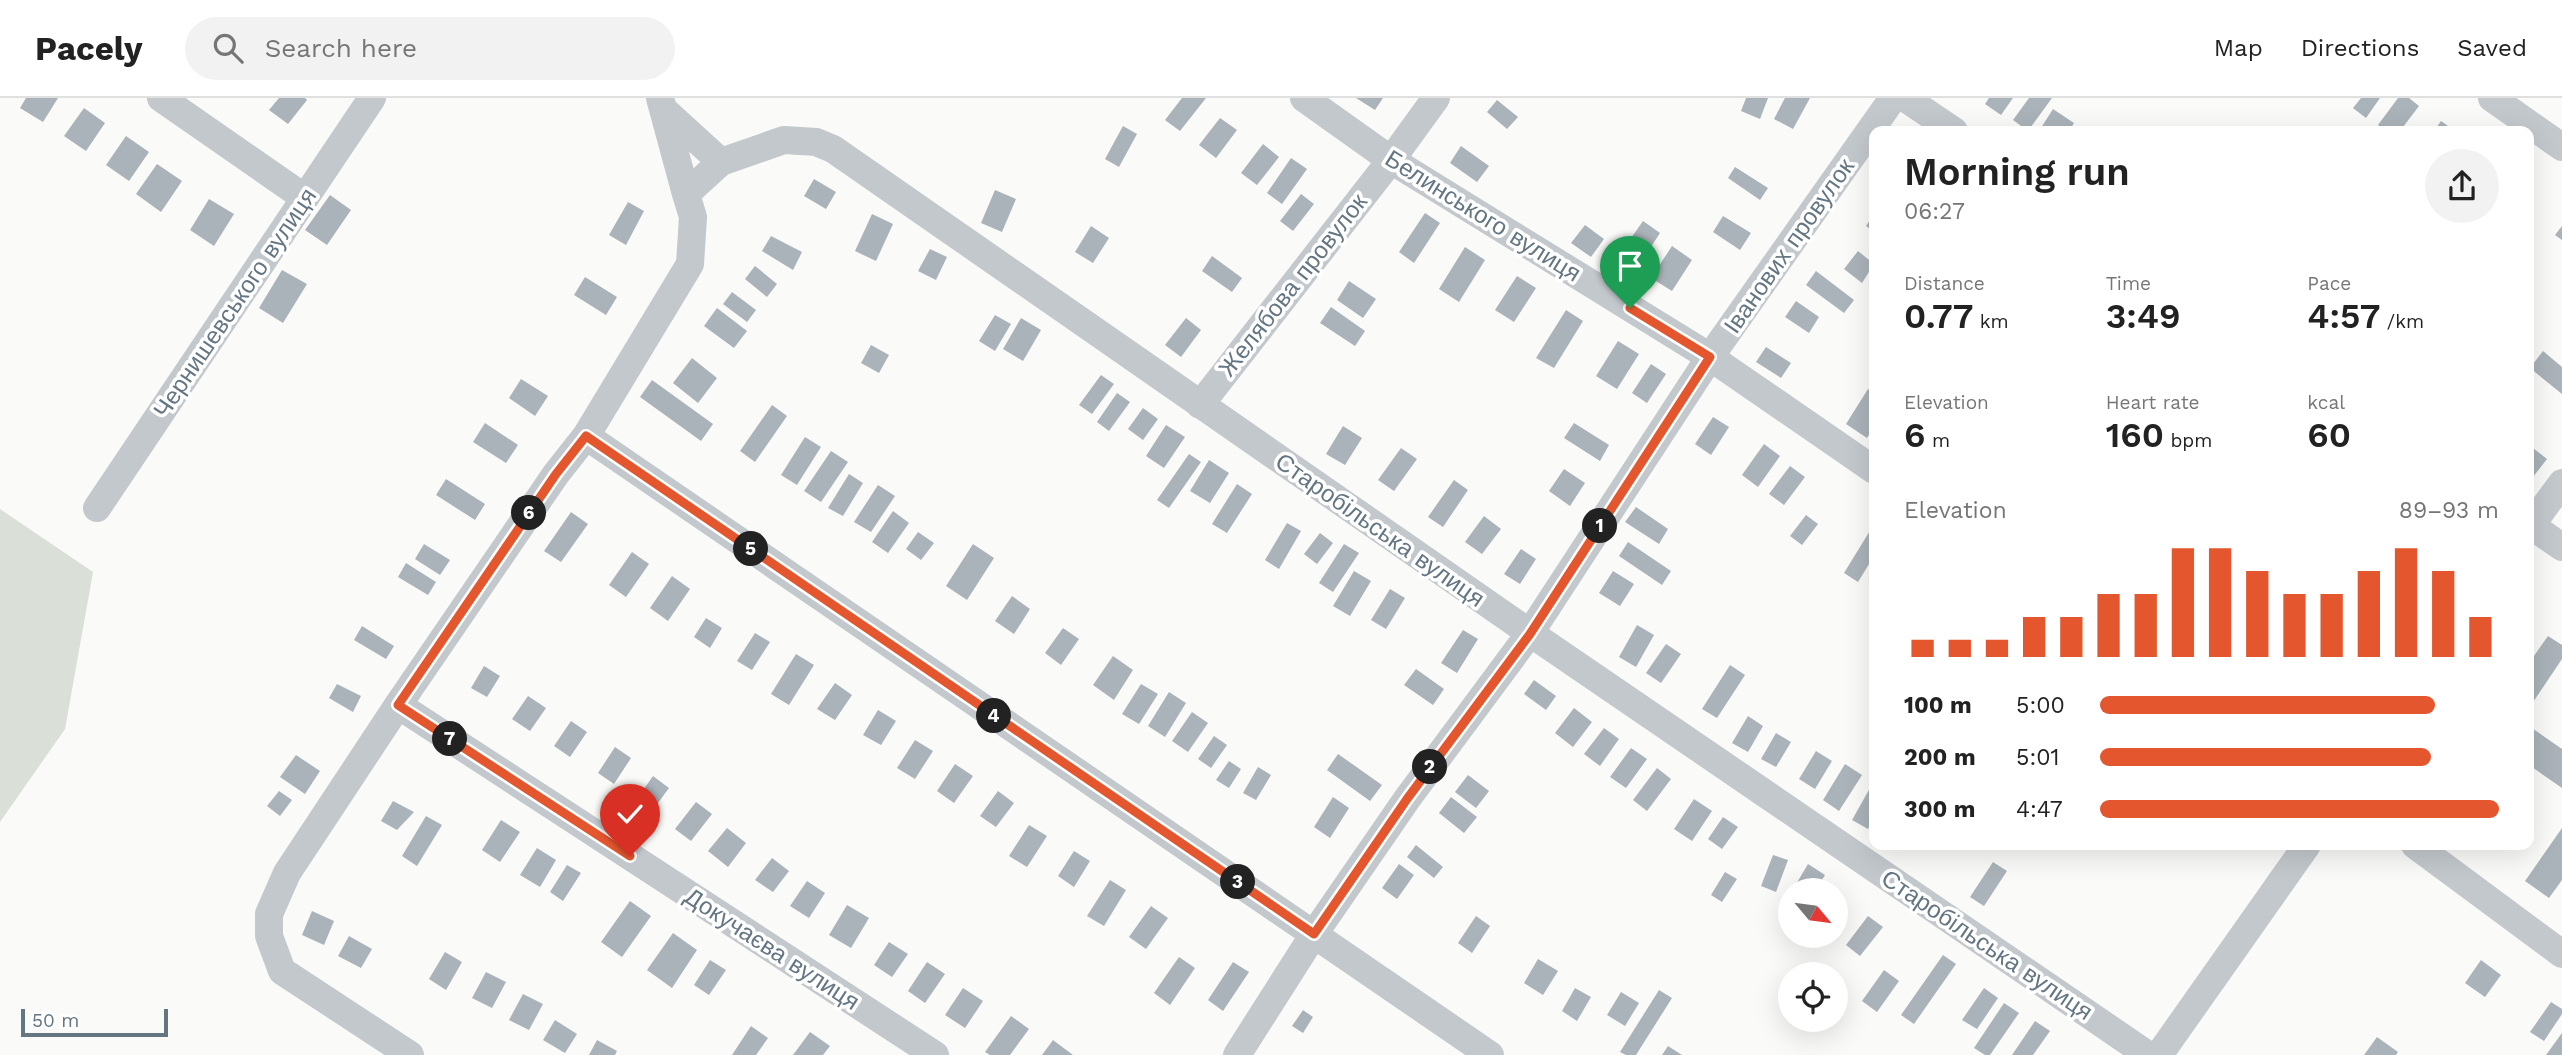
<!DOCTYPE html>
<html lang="en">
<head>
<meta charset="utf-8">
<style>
  :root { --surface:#fff; --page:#f2f2f2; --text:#222; --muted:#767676; --line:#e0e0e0; --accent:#e4572e }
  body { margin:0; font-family:"Work Sans",sans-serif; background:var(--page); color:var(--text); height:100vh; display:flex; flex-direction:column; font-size:26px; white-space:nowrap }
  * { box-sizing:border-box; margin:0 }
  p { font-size:23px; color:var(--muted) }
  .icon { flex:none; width:38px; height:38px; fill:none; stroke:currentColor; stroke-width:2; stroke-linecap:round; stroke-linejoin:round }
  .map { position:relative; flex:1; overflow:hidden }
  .panel { position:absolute; left:1869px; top:28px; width:665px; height:724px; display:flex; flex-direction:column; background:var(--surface); border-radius:14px; box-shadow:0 7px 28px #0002 }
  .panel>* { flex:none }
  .needle { width:46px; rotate:119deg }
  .tools { position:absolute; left:1778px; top:780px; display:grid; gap:14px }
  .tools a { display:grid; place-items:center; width:70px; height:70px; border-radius:50%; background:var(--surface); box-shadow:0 7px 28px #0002; font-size:35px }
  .scale { position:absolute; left:21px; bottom:18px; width:147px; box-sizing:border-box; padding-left:7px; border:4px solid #657683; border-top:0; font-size:19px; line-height:24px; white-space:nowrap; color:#657683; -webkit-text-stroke:5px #fff; paint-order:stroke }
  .pin { position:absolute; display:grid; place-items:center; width:60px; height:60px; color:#fff; margin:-72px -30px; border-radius:50% 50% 50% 0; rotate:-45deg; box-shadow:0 0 7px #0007 }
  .pin .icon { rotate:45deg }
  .km { position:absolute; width:35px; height:35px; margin:-18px; border-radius:50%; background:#222; color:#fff; font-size:19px; line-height:35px; text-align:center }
  .round { display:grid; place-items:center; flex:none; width:74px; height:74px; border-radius:37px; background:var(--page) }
  .headline { display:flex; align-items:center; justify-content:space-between; height:119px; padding:0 35px }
  h1 { font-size:38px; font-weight:600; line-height:52px }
  .figures { display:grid; grid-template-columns:repeat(3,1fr); gap:10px; height:119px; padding:7px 35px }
  .figures div { display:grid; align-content:center }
  .figures b { font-size:35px; font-weight:600 }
  .figures small { font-size:19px; font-weight:400 }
  .figures p { font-size:19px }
  .chart { height:196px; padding:14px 35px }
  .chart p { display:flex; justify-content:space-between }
  .chart svg { width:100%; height:126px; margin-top:7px; stroke:var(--accent); stroke-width:6 }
  ul { padding:0 35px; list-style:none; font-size:23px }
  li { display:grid; grid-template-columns:112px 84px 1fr; align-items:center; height:52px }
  li i { height:18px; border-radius:9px; background:var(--accent) }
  header { display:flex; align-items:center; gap:42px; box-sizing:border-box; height:98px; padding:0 35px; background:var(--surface); border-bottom:2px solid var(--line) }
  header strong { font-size:33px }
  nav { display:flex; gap:38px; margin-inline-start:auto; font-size:24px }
  .search { width:490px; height:63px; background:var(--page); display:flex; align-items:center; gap:18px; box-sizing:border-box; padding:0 24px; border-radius:38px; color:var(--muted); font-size:26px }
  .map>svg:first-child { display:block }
</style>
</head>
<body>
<header>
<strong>Pacely</strong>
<div class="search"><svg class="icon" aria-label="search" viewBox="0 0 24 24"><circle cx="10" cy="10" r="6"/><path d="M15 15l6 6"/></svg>Search here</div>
<nav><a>Map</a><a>Directions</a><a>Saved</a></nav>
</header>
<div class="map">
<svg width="2562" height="957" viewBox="0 0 2562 957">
  <rect width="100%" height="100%" fill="#fafaf8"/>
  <path fill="#dadfd7" d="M0 411 93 474 65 631 0 724Z"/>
  <path fill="#aab3b9" d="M26 0H58L43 24 20 10Z
    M279 0H305L307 2 288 26 269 12Z
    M1182 0H1206L1180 33 1165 22Z
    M1356 0H1383L1375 12Z
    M1746 0H1768L1760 21 1741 13Z
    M1785 0H1810L1793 31 1774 21Z
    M1989 0H2013L2001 17 1985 6Z
    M2029 0H2052L2028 33 2013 22Z
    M2361 0H2380L2366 20 2353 10Z
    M2398 0H2409L2419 8 2400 33H2386L2378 27Z
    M1497 2 1518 19 1507 31 1487 14Z
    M84 10 105 25 86 53 64 38Z
    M2053 11 2074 25 2069 33H2039Z
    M1220 20 1237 32 1216 60 1199 47Z
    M2441 23 2455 33H2434Z
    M1123 28 1137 36 1119 69 1105 61Z
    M126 38 149 54 129 83 106 67Z
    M1263 46 1279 59 1257 87 1241 75Z
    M1461 48 1489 68 1477 84 1450 65Z
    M1291 60 1307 71 1282 106 1267 95Z
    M157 66 182 83 161 114 136 96Z
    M1735 69 1768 90 1760 102 1728 80Z
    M814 81 836 94 826 111 804 98Z
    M995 92 1016 101 1002 134 981 125Z
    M1301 96 1314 106 1293 133 1280 123Z
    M330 97 351 112 327 147 305 132Z
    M209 101 234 116 214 148 190 132Z
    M628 104 644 113 626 147 609 137Z
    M1425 115 1440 125 1414 165 1399 154Z
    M872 116 893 126 876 163 855 153Z
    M1874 116V134L1866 128Z
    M1723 118 1751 135 1740 152 1713 134Z
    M1643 123 1660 135 1647 155 1629 143Z
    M1585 127 1604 141 1591 159 1571 145Z
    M1091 128 1109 140 1093 165 1075 154Z
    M2562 128V142L2555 137Z
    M771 138 802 154 793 172 762 153Z
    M1672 148 1692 162 1672 193 1651 180Z
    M1465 149 1485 162 1459 204 1439 191Z
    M930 151 947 159 936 182 918 173Z
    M1858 153 1874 166 1862 185 1844 171Z
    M1212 158 1242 180 1232 194 1202 173Z
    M755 168 777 186 767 199 745 181Z
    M282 172 307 186 283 225 259 210Z
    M1816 173 1854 202 1844 215 1806 187Z
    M1517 178 1536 190 1514 224 1495 212Z
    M585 179 617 199 606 217 574 197Z
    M1349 183 1376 201 1363 220 1337 202Z
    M732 194 756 212 747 224 723 206Z
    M1796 203 1819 219 1809 235 1785 219Z
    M1331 209 1365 233 1355 248 1320 225Z
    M717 210 747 233 734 250 704 228Z
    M1566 212 1583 223 1554 270 1536 260Z
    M995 217 1011 226 995 253 979 243Z
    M1021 220 1041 232 1023 263 1003 251Z
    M1186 220 1201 232 1181 259 1165 247Z
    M1618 243 1639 256 1617 291 1596 278Z
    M871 247 889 257 879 275 861 265Z
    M1766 249 1791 265 1781 280 1756 264Z
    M2543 253 2562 269V296L2530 270Z
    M692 260 717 280 698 305 673 285Z
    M1651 266 1666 276 1647 305 1632 295Z
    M1101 277 1114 286 1092 316 1079 307Z
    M521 281 548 298 535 318 509 300Z
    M652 282 713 326 701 343 640 299Z
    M1868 291 1874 295V329L1867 340 1846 326Z
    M1117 295 1130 304 1109 333 1097 324Z
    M772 307 787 318 755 364 740 353Z
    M1143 310 1158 321 1143 342 1128 331Z
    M1713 319 1729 329 1711 357 1695 346Z
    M485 325 518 347 506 365 473 344Z
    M1574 325 1609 347 1600 363 1564 340Z
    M1166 327 1185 339 1164 370 1146 358Z
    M1343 328 1362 340 1345 367 1326 356Z
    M805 339 821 349 797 387 781 377Z
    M1764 346 1780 358 1758 389 1742 377Z
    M2529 347 2547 361 2529 384Z
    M1401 350 1417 361 1394 393 1378 382Z
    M831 353 848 364 821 404 804 393Z
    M1189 356 1201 364 1169 410 1157 402Z
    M1209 362 1229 375 1210 405 1190 393Z
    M1790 368 1805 379 1784 407 1769 396Z
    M1564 371 1585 385 1570 408 1549 393Z
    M849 376 863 385 843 418 828 410Z
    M446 381 485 406 475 422 436 397Z
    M1454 382 1468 392 1443 429 1428 419Z
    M1237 386 1252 396 1227 435 1212 426Z
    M878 387 895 398 871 434 854 424Z
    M1636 409 1668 431 1659 446 1625 424Z
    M893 413 909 425 888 455 872 444Z
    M571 414 588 426 561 464 544 453Z
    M1806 417 1818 426 1802 447 1790 438Z
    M1484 418 1501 431 1482 456 1465 444Z
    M1287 425 1301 433 1279 471 1265 462Z
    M1871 431 1874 433V458L1858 484 1844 475Z
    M918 434 934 445 921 462 906 451Z
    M1320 435 1333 445 1317 466 1304 456Z
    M1628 444 1671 473 1662 487 1619 458Z
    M424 446 450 462 440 477 415 461Z
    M973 446 994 460 967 502 946 488Z
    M1344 446 1359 455 1333 494 1319 485Z
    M1521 451 1536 461 1520 486 1504 476Z
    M632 454 649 466 626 499 609 487Z
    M406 465 436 484 428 497 398 479Z
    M1354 473 1371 483 1350 518 1333 508Z
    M1613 473 1634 486 1620 508 1599 495Z
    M672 478 690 491 668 523 650 510Z
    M1390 491 1405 500 1386 531 1371 522Z
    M1012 498 1030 511 1014 536 995 523Z
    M706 520 722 530 710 550 694 539Z
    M1637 527 1654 537 1636 569 1619 559Z
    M362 528 394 548 386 561 354 542Z
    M1063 530 1079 541 1061 567 1045 555Z
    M1463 532 1478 541 1457 575 1441 565Z
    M755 535 770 544 752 572 737 563Z
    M2548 538 2562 547V561L2529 610V565Z
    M1666 546 1681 556 1661 585 1646 575Z
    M796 556 814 567 789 607 771 596Z
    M1113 558 1133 572 1114 602 1093 587Z
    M1730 567 1745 577 1717 620 1702 611Z
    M484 568 500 578 487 599 471 590Z
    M1416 571 1444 591 1433 607 1404 587Z
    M1534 582 1556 598 1546 612 1524 596Z
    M835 585 852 597 835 622 817 611Z
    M337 586 361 598 353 614 329 600Z
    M1141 586 1158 596 1139 626 1122 616Z
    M1169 594 1186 605 1165 639 1148 628Z
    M528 598 546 610 530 633 512 621Z
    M1574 610 1592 624 1573 649 1555 635Z
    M878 612 896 623 881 647 863 637Z
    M1192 614 1208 625 1188 654 1172 643Z
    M1748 618 1763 628 1748 654 1732 645Z
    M571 623 587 634 570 659 554 648Z
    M2529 628 2562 651V690L2529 667Z
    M1604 630 1619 641 1600 668 1584 656Z
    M1776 635 1791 644 1776 669 1761 661Z
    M1214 638 1227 647 1211 670 1198 661Z
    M915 642 933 653 915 681 897 670Z
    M615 649 631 660 614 686 598 675Z
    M1631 650 1647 661 1626 690 1610 679Z
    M1816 653 1832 663 1815 691 1799 681Z
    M1338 656 1382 687 1370 703 1327 672Z
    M296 657 320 673 305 696 280 679Z
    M1229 663 1241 671 1229 690 1216 682Z
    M955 666 973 678 954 705 937 693Z
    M1845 666 1862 677 1839 713 1823 702Z
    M1258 669 1271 677 1256 702 1243 695Z
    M1657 670 1671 681 1647 713 1633 702Z
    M1468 677 1489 693 1476 710 1455 694Z
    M653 678 669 690 652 713 636 702Z
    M1874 683V720L1868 731 1852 722Z
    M279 693 292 702 280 718 267 708Z
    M998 693 1014 705 996 729 980 718Z
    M1333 699 1349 710 1330 740 1314 729Z
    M1451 699 1477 719 1464 735 1439 715Z
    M1694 701 1712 713 1692 743 1674 731Z
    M393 703 414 714 397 732 381 723Z
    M696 704 712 716 691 743 675 731Z
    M426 718 442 727 417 768 402 758Z
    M1723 719 1738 729 1722 751 1708 741Z
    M501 722 520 734 500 764 482 752Z
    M1029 727 1047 738 1027 769 1009 758Z
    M727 730 746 745 728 769 708 753Z
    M2562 730V782L2549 800 2525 783Z
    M1416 747 1443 769 1434 780 1407 759Z
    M537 750 556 762 540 789 520 777Z
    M1074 753 1090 763 1074 789 1058 778Z
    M1773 757 1788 762 1776 794 1761 788Z
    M772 760 789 773 773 794 755 782Z
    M1993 764 2007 773 1984 808 1970 799Z
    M1399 766 1414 777 1397 801 1382 790Z
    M1808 766 1825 777 1815 793H1792Z
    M567 767 581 775 563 803 550 794Z
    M1725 774 1737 781 1722 804 1711 797Z
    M1110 782 1126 792 1104 828 1087 818Z
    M807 783 825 795 809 820 790 808Z
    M630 803 651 818 622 859 601 844Z
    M847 807 869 820 851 850 829 837Z
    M1151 808 1168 820 1146 851 1129 839Z
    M312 813 334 823 324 847 302 837Z
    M1476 818 1490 828 1472 855 1458 845Z
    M1868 818 1883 829 1860 858 1846 847Z
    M673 835 697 852 672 890 647 872Z
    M349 838 372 851 361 870 338 858Z
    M889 844 908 856 892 879 874 867Z
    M445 854 462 864 446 892 429 881Z
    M1943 857 1956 866 1914 926 1901 917Z
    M1179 859 1195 870 1170 907 1154 895Z
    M1538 861 1558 873 1543 897 1524 885Z
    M710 862 726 872 709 897 694 887Z
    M2481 862 2501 877 2485 899 2465 885Z
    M927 864 945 876 925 905 908 893Z
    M1233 864 1249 874 1223 913 1208 902Z
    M1884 872 1899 883 1877 914 1862 903Z
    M486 874 506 884 492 910 472 900Z
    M963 890 983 903 965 930 945 917Z
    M1575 890 1591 899 1577 923 1562 913Z
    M1984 890 1998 900 1977 931 1962 922Z
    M1659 892 1672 900 1636 957H1626L1620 954Z
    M1621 894 1639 905 1625 928 1607 917Z
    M523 896 543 906 529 932 509 922Z
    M2551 904 2562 911V916L2544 943 2530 934Z
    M2004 905 2019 915 1990 957H1985L1974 950Z
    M1303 912 1313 919 1303 935 1292 928Z
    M1011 918 1029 931 1010 957H990L985 954Z
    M555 922 577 936 565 955 543 942Z
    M2035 923 2050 933 2033 957H2012Z
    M751 928 768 940 756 957H732Z
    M810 934 830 948 823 957H793Z
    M2562 935V957H2546Z
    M2377 939 2398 954 2396 957H2364Z
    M597 942 617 953 615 957H589Z
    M1053 942 1073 957H1042Z
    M1668 948 1682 957H1662Z"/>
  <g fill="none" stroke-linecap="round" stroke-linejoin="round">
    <path stroke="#c3c8cc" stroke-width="28" d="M161 0 305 100
      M660 0 686 96 721 64 784 42 816 44 833 51 1530 535 2148 957
      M1304 0 1391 62 1710 259 1874 372
      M1905 0 1954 33
      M2492 0 2562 49
      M664 12 721 64
      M686 96 693 119 690 166 586 338 1490 957
      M1200 307 1391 62 1436 0
      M97 410 372 0
      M2529 426 2562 449
      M2529 430 2562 385
      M398 607 935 957
      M2415 747 2562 856
      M410 957 282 873 269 838V816L287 775 398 607 556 376 586 338
      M1237 957 1314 836 1407 701 1530 535 1710 259 1893 0
      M2159 957 2307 747"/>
  </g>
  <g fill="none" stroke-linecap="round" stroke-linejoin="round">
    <g stroke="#fff" stroke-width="14">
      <path id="route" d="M630 758 398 607 556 376 586 338 1314 836 1407 701 1530 536 1710 259 1630 210"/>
    </g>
    <use href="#route" stroke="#e4572e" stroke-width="9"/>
  </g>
  <g text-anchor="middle" stroke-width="7" stroke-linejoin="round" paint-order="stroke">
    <g font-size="24" fill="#657683" stroke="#fff">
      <text transform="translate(1483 118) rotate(32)" y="8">Белинського вулиця</text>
      <text transform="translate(1789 148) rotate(-55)" y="8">Іванових провулок</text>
      <text transform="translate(1293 187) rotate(-52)" y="8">Желябова провулок</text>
      <text transform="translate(235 205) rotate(-56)" y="8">Чернишевського вулиця</text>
      <text transform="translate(1380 432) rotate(35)" y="8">Старобільська вулиця</text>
      <text transform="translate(1987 847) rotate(34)" y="8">Старобільська вулиця</text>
      <text transform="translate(772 851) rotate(33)" y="8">Докучаєва вулиця</text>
    </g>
  </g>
</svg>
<div class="tools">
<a><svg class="needle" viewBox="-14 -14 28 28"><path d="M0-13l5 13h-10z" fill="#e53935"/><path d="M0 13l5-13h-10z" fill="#767676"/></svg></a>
<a><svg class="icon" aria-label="locate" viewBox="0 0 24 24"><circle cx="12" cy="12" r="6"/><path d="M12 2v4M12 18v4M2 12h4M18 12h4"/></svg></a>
</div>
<div class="scale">50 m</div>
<div class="pin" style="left:1630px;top:210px;background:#1e9e55"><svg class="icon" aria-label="arrive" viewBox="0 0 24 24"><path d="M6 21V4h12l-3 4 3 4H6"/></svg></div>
<div class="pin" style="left:630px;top:758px;background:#d93025"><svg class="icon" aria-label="check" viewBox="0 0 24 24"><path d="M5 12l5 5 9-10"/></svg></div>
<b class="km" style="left:1600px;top:428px">1</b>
<b class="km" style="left:1430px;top:669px">2</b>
<b class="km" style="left:1238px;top:784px">3</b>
<b class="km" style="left:994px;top:618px">4</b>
<b class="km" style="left:751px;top:451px">5</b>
<b class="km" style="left:529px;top:415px">6</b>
<b class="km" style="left:450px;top:641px">7</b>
<section class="panel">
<div class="headline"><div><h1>Morning run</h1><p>06:27</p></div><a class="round"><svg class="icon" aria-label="share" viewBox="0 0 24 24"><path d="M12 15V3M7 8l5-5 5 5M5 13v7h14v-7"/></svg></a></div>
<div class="figures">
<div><p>Distance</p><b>0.77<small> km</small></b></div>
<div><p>Time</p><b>3:49</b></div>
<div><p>Pace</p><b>4:57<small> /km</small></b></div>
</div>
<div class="figures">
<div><p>Elevation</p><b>6<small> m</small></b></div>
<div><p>Heart rate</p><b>160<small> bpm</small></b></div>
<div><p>kcal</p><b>60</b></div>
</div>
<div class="chart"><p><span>Elevation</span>89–93 m</p>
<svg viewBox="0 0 160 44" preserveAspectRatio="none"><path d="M5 44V38M15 44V38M25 44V38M35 44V30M45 44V30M55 44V22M65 44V22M75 44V6M85 44V6M95 44V14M105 44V22M115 44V22M125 44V14M135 44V6M145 44V14M155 44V30"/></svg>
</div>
<ul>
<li><b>100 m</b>5:00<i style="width:84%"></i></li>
<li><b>200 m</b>5:01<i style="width:83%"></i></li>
<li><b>300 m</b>4:47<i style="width:100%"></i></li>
</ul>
</section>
</div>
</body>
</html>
